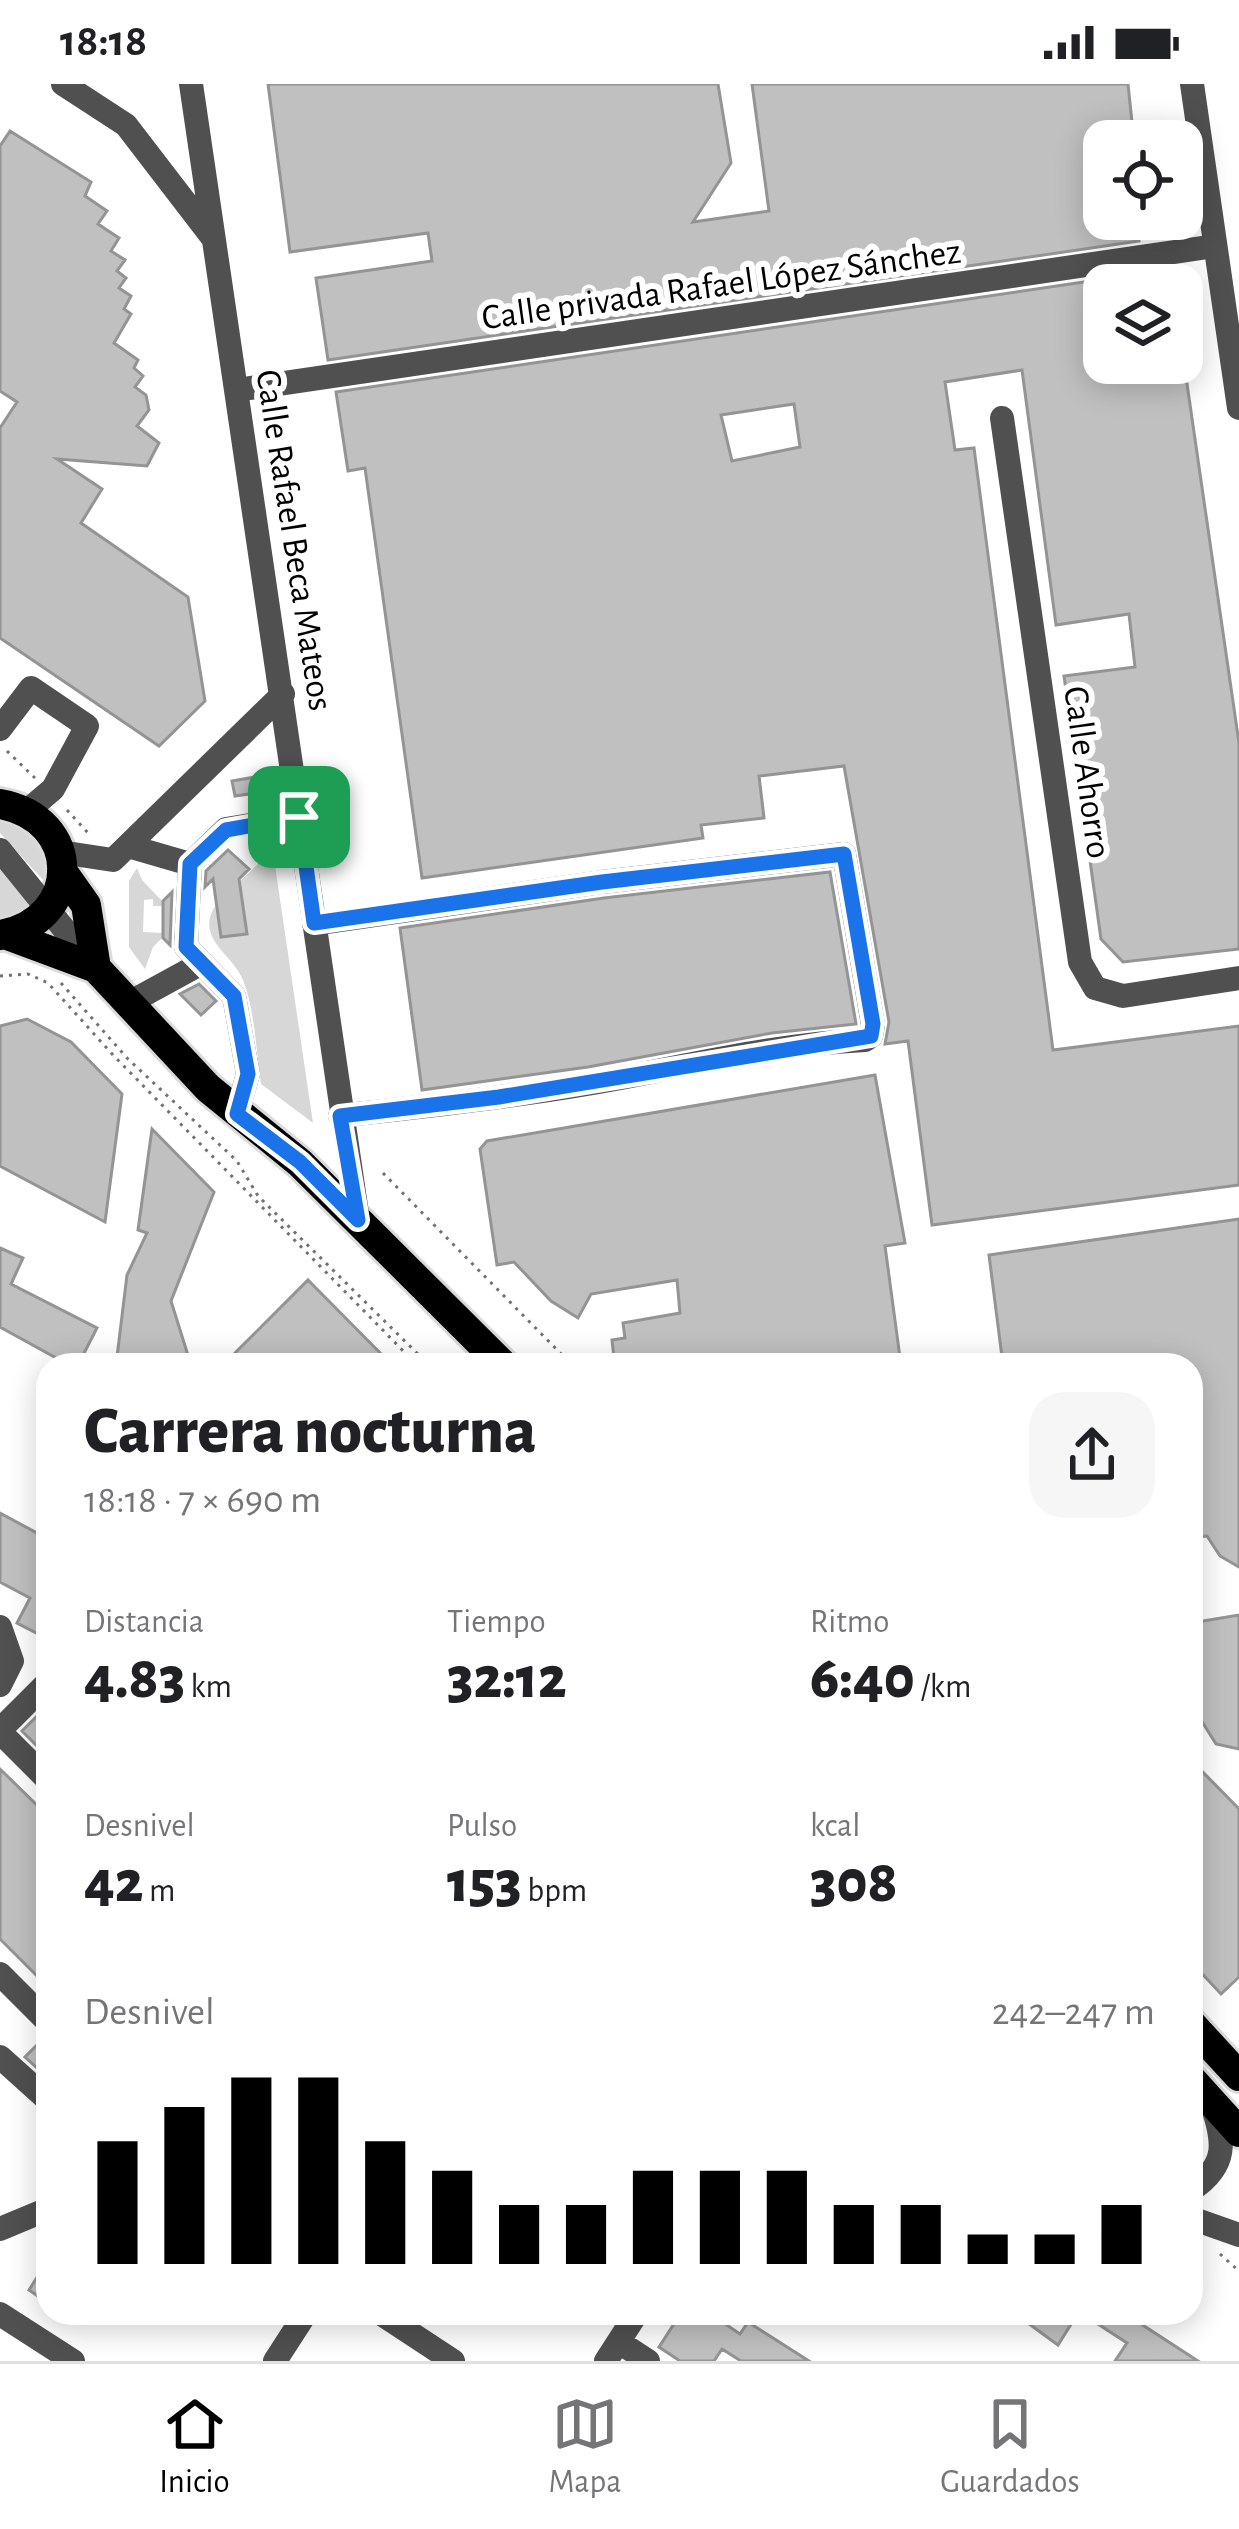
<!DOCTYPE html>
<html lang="es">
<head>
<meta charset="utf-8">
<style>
  :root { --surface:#fff; --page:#f6f6f6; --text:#202124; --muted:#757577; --line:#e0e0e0; --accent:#000 }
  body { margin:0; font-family:"Alegreya Sans",sans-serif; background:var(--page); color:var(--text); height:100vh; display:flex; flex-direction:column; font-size:45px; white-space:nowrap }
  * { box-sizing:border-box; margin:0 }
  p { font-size:39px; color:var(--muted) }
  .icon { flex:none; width:66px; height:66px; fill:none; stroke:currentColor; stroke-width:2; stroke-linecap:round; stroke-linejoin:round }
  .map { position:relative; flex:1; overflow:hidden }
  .panel { position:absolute; left:36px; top:1269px; width:1167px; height:972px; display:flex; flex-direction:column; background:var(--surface); border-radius:36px; box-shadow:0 6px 30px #0003 }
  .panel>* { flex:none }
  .buttons { position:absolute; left:1083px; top:36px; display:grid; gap:24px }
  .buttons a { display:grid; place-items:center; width:120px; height:120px; border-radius:24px; background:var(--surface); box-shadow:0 6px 30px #0003; font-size:60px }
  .pin { position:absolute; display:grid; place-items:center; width:102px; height:102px; color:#fff; margin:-51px; border-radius:24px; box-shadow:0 6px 18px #0006 }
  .round { display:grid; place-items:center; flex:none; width:126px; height:126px; border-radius:36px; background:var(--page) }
  .summary { display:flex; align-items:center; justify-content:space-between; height:204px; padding:0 48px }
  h1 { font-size:66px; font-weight:800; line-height:90px }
  .figures { display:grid; grid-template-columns:repeat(3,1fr); gap:18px; height:204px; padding:12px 48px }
  .figures div { display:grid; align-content:center }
  .figures b { font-size:60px; font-weight:800 }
  .figures small { font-size:33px; font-weight:400 }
  .figures p { font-size:33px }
  .chart { height:336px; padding:24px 48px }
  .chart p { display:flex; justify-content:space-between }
  .chart svg { width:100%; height:216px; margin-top:12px; stroke:var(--accent); stroke-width:6 }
  .status { display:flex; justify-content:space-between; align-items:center; height:84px; padding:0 60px; background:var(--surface); direction:ltr }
  .status svg { height:33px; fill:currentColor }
  .dock { display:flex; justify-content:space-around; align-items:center; height:168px; border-top:3px solid var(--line); background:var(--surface); font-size:33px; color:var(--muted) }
  .dock a { display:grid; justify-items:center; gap:6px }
  .dock .active { color:var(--accent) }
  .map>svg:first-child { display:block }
</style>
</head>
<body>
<div class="status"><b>18:18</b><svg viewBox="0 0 49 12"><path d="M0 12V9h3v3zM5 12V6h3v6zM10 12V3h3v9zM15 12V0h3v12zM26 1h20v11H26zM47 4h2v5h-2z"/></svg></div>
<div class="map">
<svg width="1239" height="2277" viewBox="0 0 1239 2277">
  <rect width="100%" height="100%" fill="#fff"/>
  <path fill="#d7d7d7" d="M0 732 26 740 49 775 45 798 0 749Z
    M271 767 273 768 313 1039 261 1000C256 967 255 926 243 896 232 869 195 855 215 822L221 853 246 850 217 820Z
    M137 784 142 796 163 818V822H153V815L144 816 143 848 162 849 163 853 153 863 145 885 129 863V797Z
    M0 785 34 823 0 838Z"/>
  <path fill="#c0c0c0" stroke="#949494" stroke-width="3" fill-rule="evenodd" d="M268 0H718L731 79 693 138 769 127 752 0H1128L1134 57H1104V135H1135L1139 157 328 276 316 194 432 177 428 149 290 168Z
    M10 47 91 98 85 112 107 127 98 140 119 154 111 167 125 176 117 187 126 194 119 204 131 212 124 225 131 230 114 259 138 276 134 284 143 292 135 303 146 311 149 326 137 342 159 359 147 382 57 375 102 405 81 439 188 513 205 617 159 662 0 554V344L17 318 0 307V62Z
    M1104 195V285L1140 279H1184L1239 659V865L1123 878 1101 855 1064 592 1135 583 1129 530 1056 541 1022 286 945 298 955 366 974 364 1053 966 1239 942V1101L932 1141 908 957 885 960 889 938 844 682 759 692 764 734 701 741 703 754 422 794 365 384 348 387 336 308ZM794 320 800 363 732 377 721 331Z
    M261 692 264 708 235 712 232 697Z
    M228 766 249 785 239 795 247 850 221 853 213 795 205 803 206 787Z
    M830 788 856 940 772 949 588 983 422 1006 400 844 604 814Z
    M172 808 170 861 163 854V817Z
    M199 900 216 917 201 931 180 910Z
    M27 935 71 958 122 1010 105 1138 0 1082V942Z
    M875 991 905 1159 885 1162 901 1281H628L627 1272 614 1274 612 1256 625 1254 623 1239 680 1229 677 1196 591 1210 578 1234 551 1217 514 1178 497 1181 480 1065 487 1057Z
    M152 1045 214 1108 171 1217 191 1281H116L127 1191 147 1149 138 1146Z
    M1239 1135V1483L1220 1472 1207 1452 1191 1453V1281H1003L989 1171Z
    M0 1164 23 1174 11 1200 97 1244 78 1281H69L0 1243Z
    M308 1196 392 1281H223Z
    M0 1429 48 1455V1555L17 1539 30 1514 0 1498Z
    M1239 1531V1665L1216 1660 1191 1620V1539Z
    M48 1621V1673L22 1647Z
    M1191 1676 1239 1725V1893L1221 1910 1191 1878Z
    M0 1685 48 1732V1903L0 1855Z
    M44 1954H48V1994L25 1973Z
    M48 2176V2219L29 2206Z
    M681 2229H709L740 2250 748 2238 809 2277H741L722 2265 714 2277H680L659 2263Z
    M1014 2229H1078L1058 2261Z
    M1081 2229H1140L1135 2236 1198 2277H1115L1127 2259Z"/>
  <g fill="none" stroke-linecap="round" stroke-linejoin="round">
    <g stroke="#dbdbdb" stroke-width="36">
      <path id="major" d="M0 720C83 735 83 836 0 851
        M62 787 86 821 96 884
        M5 850 96 884 208 1004 300 1079 503 1281
        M1191 1940 1239 1992
        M1191 1995 1239 2048"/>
    </g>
    <path stroke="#727272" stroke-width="3" stroke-dasharray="3 6" stroke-linecap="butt" d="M7 667 35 694
      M67 726 89 750
      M0 892 28 890 48 899 113 971 417 1281
      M61 899 127 974 237 1077 258 1112 429 1281
      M383 1089 572 1281
      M1220 2170 1239 2187"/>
    <path stroke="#505050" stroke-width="24" d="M63 0 126 41 212 153
      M191 0 358 1136
      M1192 0 1239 324
      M237 306 1215 162
      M1002 334 1080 878 1095 904 1123 912 1239 894
      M0 645 31 604 87 642 53 705 27 727
      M128 762 190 780 226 745 299 733
      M0 766 94 882
      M60 768 113 776 283 610
      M190 780 186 863 234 912 248 990 237 1029
      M314 840 602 798 844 770 873 941 871 952 865 956C784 960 705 978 626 993 532 1011 436 1021 340 1032
      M127 920 202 879
      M0 1543 12 1577 0 1601
      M0 1646 48 1598
      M0 1648 48 1696
      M0 1890 48 1938
      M0 1973 48 2016
      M1191 2106C1229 2081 1224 2057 1212 2020
      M1191 2134 1239 2151
      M0 2145 48 2125
      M380 2229 453 2277
      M0 2230 73 2277
      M619 2258 648 2277
      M275 2277 306 2229
      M606 2277 637 2229"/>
    <use href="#major" stroke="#000" stroke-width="30"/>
  </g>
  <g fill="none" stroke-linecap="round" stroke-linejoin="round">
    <g stroke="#fff" stroke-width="24">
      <path id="route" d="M299 733 314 839 602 798 844 770 873 940 871 952 499 1013 340 1032 358 1136 300 1078 237 1030 248 990 234 912 186 863 190 780 226 746Z"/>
    </g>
    <use href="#route" stroke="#1a73e8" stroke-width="15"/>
  </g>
  <g text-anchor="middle" stroke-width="12" stroke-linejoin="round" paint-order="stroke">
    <g font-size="36" fill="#000" stroke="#fff">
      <text transform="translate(721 199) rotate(-8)" y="13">Calle privada Rafael López Sánchez</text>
      <text transform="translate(296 456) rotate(81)" y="13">Calle Rafael Beca Mateos</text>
      <text transform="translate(1089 688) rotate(82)" y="13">Calle Ahorro</text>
    </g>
  </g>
</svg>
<div class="buttons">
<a><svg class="icon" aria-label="locate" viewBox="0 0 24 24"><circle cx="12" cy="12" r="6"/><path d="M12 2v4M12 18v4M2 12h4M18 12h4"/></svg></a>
<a><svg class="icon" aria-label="layers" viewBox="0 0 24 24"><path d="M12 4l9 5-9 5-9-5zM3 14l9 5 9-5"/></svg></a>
</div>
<div class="pin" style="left:299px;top:733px;background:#1e9e55"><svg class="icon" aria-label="arrive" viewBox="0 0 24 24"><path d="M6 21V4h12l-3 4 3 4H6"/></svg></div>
<section class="panel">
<div class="summary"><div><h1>Carrera nocturna</h1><p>18:18 · 7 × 690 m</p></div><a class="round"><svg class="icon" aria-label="share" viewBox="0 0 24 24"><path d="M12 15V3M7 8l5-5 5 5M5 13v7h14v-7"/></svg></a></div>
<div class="figures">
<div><p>Distancia</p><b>4.83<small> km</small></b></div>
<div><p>Tiempo</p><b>32:12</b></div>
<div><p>Ritmo</p><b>6:40<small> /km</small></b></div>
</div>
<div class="figures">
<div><p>Desnivel</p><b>42<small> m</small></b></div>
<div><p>Pulso</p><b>153<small> bpm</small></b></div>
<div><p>kcal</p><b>308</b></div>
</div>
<div class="chart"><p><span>Desnivel</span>242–247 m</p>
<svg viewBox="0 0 160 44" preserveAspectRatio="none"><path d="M5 44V19M15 44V12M25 44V6M35 44V6M45 44V19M55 44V25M65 44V32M75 44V32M85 44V25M95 44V25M105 44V25M115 44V32M125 44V32M135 44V38M145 44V38M155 44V32"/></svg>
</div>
</section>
</div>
<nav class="dock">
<a class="active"><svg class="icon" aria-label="home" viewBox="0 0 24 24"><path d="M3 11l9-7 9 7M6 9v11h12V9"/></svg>Inicio</a>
<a><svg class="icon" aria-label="map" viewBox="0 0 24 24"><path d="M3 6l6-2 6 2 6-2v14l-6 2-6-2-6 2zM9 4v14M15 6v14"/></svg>Mapa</a>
<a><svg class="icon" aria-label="saved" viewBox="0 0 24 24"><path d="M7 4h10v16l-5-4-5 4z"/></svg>Guardados</a>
</nav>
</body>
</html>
